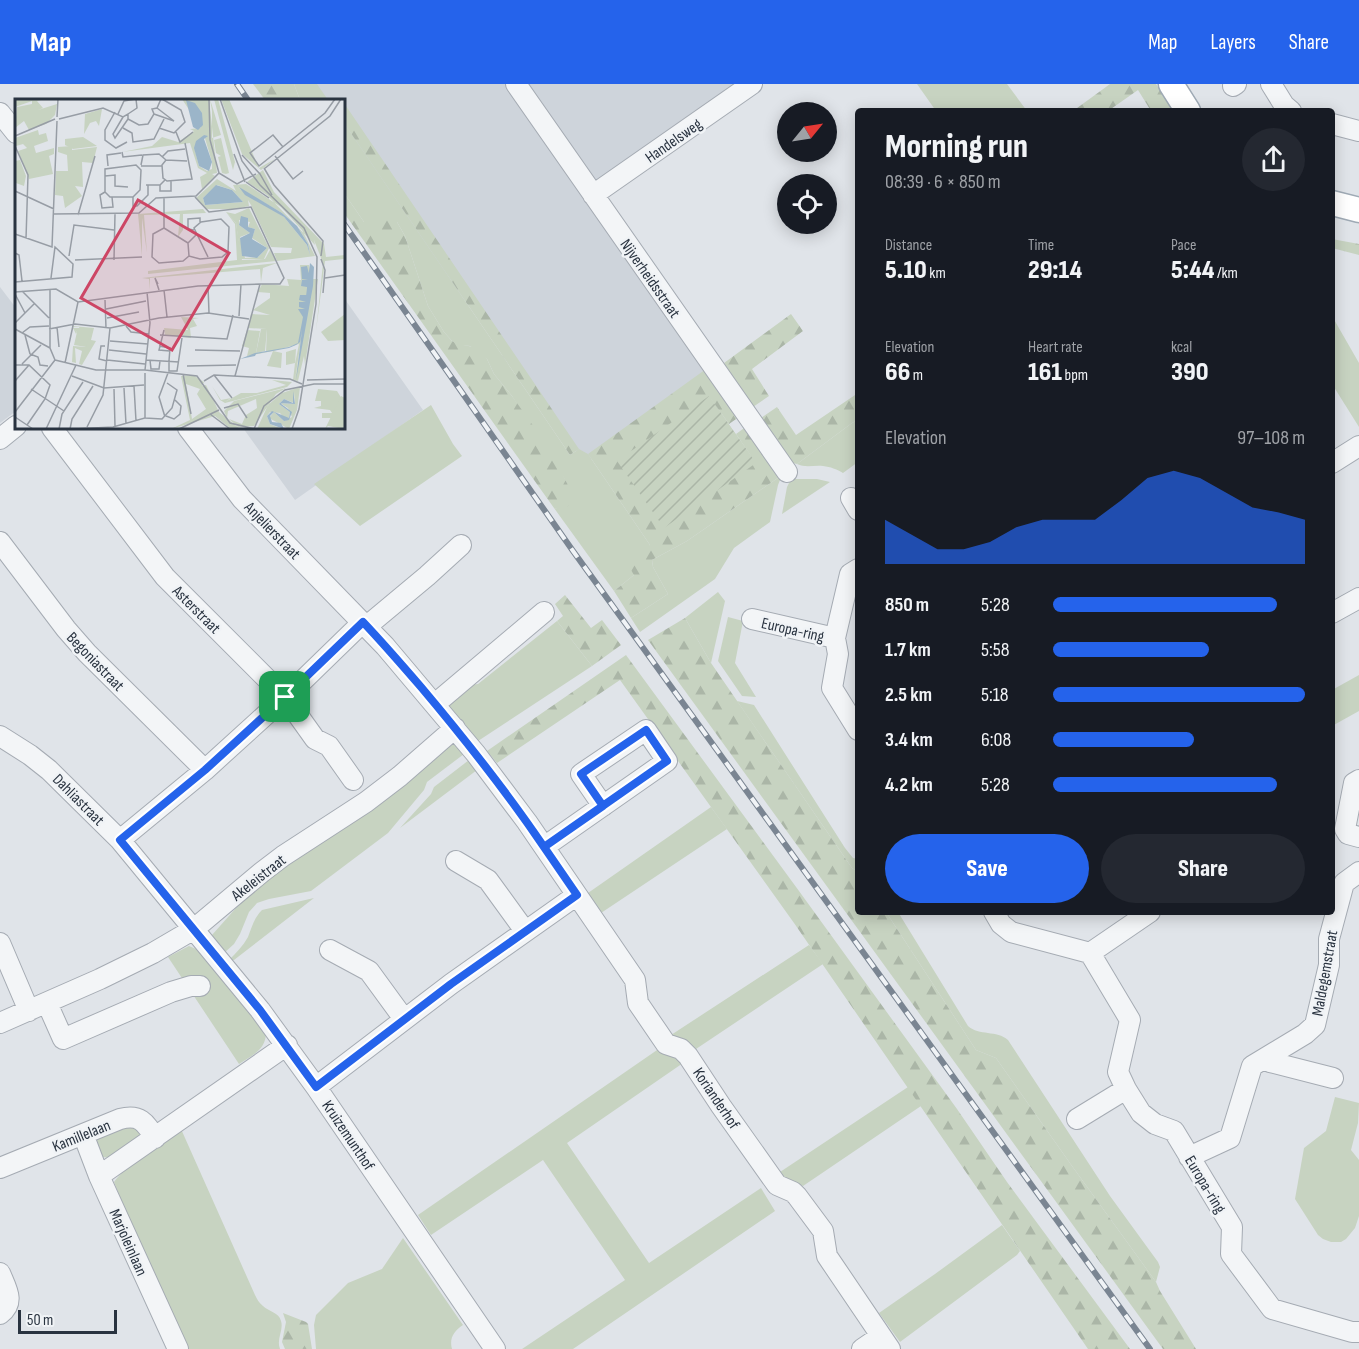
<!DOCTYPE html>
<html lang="en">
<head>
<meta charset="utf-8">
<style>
  :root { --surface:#171b24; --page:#242831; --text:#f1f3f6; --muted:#9ea1a6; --accent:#2563eb }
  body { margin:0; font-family:"Sofia Sans Condensed",sans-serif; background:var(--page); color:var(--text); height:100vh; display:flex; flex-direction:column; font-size:22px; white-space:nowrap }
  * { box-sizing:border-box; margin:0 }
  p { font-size:20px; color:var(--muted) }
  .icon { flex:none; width:33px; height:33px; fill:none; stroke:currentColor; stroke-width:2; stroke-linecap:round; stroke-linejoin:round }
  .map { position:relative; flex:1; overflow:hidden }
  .sheet { position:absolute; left:855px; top:24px; width:480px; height:807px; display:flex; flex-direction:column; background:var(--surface); border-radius:6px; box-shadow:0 3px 15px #0003 }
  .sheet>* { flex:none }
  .needle { width:39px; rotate:60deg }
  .tools { position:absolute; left:777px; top:18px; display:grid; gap:12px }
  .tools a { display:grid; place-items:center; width:60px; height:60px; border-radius:50%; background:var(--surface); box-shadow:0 3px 15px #0003; font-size:30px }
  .scale { position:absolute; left:18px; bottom:15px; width:99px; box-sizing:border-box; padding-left:6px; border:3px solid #293340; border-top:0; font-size:16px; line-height:21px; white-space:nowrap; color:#293340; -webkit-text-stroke:4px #f0f3f6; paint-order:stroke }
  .pin { position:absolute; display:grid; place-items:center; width:51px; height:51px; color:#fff; margin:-26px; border-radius:12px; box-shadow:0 3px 9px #0006 }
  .round { display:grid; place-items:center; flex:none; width:63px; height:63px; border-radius:32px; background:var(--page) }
  .headline { display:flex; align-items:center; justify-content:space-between; height:102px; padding:0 30px }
  h1 { font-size:33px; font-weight:800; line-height:45px }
  .metrics { display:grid; grid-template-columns:repeat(3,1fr); gap:9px; height:102px; padding:6px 30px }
  .metrics div { display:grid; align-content:center }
  .metrics b { font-size:26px; font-weight:800 }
  .metrics small { font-size:16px; font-weight:400 }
  .metrics p { font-size:16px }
  .chart { height:168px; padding:12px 30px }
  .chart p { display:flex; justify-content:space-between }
  .chart svg { width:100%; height:108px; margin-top:6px; fill:var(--accent); opacity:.7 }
  .primary-button { display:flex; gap:12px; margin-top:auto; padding:12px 30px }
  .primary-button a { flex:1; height:69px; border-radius:36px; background:var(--accent); color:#fff; font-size:24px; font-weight:800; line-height:69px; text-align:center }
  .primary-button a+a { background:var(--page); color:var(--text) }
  ul { padding:0 30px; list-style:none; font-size:20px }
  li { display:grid; grid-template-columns:96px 72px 1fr; align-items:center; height:45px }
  li i { height:15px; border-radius:8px; background:var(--accent) }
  header { display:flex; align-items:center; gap:36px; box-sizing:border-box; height:84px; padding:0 30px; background:var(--accent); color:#fff }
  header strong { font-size:28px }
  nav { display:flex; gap:33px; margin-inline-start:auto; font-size:21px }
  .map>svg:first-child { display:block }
</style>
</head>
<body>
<header>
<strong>Map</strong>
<nav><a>Map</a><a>Layers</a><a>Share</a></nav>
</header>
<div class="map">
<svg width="1359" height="1265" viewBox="0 0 1359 1265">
  <defs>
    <pattern id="forest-firs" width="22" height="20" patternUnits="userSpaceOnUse" patternTransform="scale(1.5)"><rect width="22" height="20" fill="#c7d3c1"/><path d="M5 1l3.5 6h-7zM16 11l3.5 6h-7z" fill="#abb6a7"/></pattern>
    <pattern id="garden-furrows" width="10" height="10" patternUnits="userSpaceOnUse" patternTransform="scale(1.5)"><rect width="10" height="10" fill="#c7d3c1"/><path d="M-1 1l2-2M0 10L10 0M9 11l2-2" fill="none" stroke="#abb6a7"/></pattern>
  </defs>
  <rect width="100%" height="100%" fill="#e0e4e9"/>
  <path fill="#ced4db" d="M304 0H740L590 101 715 283 585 379 344 53V16H316Z
    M0 203 16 224V327L0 339Z
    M344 214 423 326 295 416 243 344H344Z"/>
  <path fill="#c7d3c1" d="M294 0H317L328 16H300Z
    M917 0H1007L1027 27H936Z
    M344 39 570 371 579 365 588 370 650 461 634 491 614 507 554 424 563 426 567 399 512 312 494 290 487 275 470 262 458 261 452 257 444 248 428 222 405 152 397 138H364L344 109Z
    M1332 232 1359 279V343L1332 300Z
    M431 321 453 360 462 372 360 442 314 400Z
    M858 336V378L843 389C836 385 831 383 823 382 814 381 805 384 797 380L852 339Z
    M782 391 778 401 770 438 734 464 715 495 640 548 631 534 668 510 653 483 652 476 687 457Z
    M791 395H817L830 398 782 430 787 403Z
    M718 508 725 517 711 579 685 534Z
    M728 533 743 537 735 579 756 613 742 612 718 577Z
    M557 537 592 582 478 657 448 621 471 601 478 600Z
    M1359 591V627L1332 642V606Z
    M737 617 754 621 845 764 853 774 858 775V788L852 784Z
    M454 657 464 670 427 698 424 706 388 749 311 807 269 815 257 819 249 828 240 850 234 860 223 870 213 859 212 851 261 796Z
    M469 676 477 686 400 744 431 710 434 703Z
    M711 723 727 745 601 829 588 809Z
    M314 814 234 876H229C236 869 243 862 248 853 252 843 254 834 262 826Z
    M886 828H898L968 942C979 952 997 946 1008 956L1110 1112 1158 1178 1160 1183 1156 1198 1072 1082 996 974 976 966Z
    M809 861 823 880 696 965C690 957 680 955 671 951Z
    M189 862 196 865 203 870 266 949C266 966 251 972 239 980L168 873Z
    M660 964 686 977 567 1059 649 1179 761 1104 775 1127 573 1265H522L625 1196 543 1076 431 1151 418 1131Z
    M908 1003 921 1022 803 1102 783 1092 780 1088Z
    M1335 1013 1359 1019 1358 1039 1351 1066 1359 1076V1132L1355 1144 1346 1155 1341 1158H1331L1323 1155 1318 1151 1295 1115 1304 1064 1326 1047Z
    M124 1039 150 1051 113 1074 102 1073 96 1061 95 1052Z
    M181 1045 255 1211C257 1215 259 1219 263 1222 269 1228 279 1228 281 1237 284 1246 276 1255 280 1265H187L125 1126 114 1098C129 1078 160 1060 181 1045Z
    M1002 1141 1020 1167 1017 1171 900 1258 879 1229 935 1190Z
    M403 1154 463 1241C454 1247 449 1254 452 1265H316L314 1241 316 1231 348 1199 382 1185Z"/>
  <path fill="url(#forest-firs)" d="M253 0H294L300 16H265Z
    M1110 0H1156L1173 27H1151L1138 6 1108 27H1073Z
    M344 19 579 365 570 371 344 39Z
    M344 109 364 138 371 133 383 130 397 138 405 152 428 222 444 248 452 257 458 260 479 264 487 275 494 290 512 312 546 360 567 399 571 412 569 421 563 427 554 424 344 129Z
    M1332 155 1359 160V171L1332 164Z
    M791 230 803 247 752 285 769 312 753 323 724 279Z
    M706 285 739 333 729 340 709 312 756 379 736 350 747 342 782 391 687 457 652 476 653 483 668 510 631 534 614 507 634 491 625 476 650 461 588 370Z
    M858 309V336L852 339 797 380 793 379 761 334 777 323 796 351Z
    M565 511 591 544 602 536 621 561 592 582 557 537 563 532 555 520Z
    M685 534 711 579 852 784 858 788V828H886L976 966 996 974 1072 1082 1156 1198 1160 1207 1196 1265H1163L648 556Z
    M626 571 799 807 957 1025 1007 1098 1130 1265H1088L794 839 620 596 497 679 487 667Z
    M283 1229 306 1238 308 1240 312 1265H285L282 1258 286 1238Z"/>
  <path fill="url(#garden-furrows)" d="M709 312 756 379 664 444 617 377Z"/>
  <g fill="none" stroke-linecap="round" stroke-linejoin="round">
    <g stroke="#a5abb3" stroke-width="22">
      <path id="minor" d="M516 0 787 388
        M1271 0 1284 21 1291 27
        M1233 2 1236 0
        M0 29 16 49
        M1332 40 1359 47
        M593 111 752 0
        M52 344 165 493 285 613 315 655 329 662 353 696
        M188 344 242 415 385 562 476 670 527 738 635 896 638 919 666 960 681 965 688 972 721 1022 777 1101 793 1108 797 1112 823 1147 827 1172 890 1265
        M0 355 16 342
        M1332 379 1359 362
        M851 414 858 426
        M0 458 66 545 87 569 205 686
        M858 485 850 490 835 554 838 570 832 604 858 646
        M1332 529 1359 514
        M752 535 835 554
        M367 542 427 492 461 461
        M435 620 544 528
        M0 652 30 671 49 686 120 756 260 926 316 1003 495 1265
        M1359 696 1354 699 1345 745 1348 750 1359 753
        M120 756 205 686 293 606 363 538
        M544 763 667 677 646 646 581 690 603 722
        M456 777 488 796 525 847
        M994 828 1001 840 1011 848 1090 869 1130 936 1118 988 1126 1005 1141 1029 1155 1040 1174 1047 1232 1143 1231 1170 1272 1225 1352 1248H1359
        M0 859 29 927
        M330 866 369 887 404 935
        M1090 869 1150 828
        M47 919 63 955 171 908 191 902H200
        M0 939 100 895 153 869 194 845 262 788 283 772 366 718 400 692 455 644
        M1267 973 1270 978 1333 994
        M316 1003 451 900 577 811
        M1077 1035 1126 1005
        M83 1050 99 1092 178 1265
        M1189 1073 1230 1054 1252 982 1305 950 1315 941 1329 881V855L1344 799 1359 788
        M0 1084 120 1035C140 1030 145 1038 155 1054
        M99 1092 287 961
        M0 1189C6 1204 16 1218 0 1230
        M862 1265 881 1252"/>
    </g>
    <g stroke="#9faab5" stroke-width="27">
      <path id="major" d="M1171 0 1188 27
        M1332 119 1359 126"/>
    </g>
    <use href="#minor" stroke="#f3f5f7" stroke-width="20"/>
    <use href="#major" stroke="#fff" stroke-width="24"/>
    <g stroke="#7a8592" stroke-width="6">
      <path id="rail" d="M237 0 248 16
        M344 140 573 467 1150 1265"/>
    </g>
    <use href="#rail" stroke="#f0f3f6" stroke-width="4" stroke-dasharray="11" stroke-linecap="butt"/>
  </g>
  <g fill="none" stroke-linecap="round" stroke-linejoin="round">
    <g stroke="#fff" stroke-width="12">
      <path id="route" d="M285 613 205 686 120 756 260 926 316 1003 451 900 577 811 544 763 667 677 646 646 581 690 603 722 544 763C506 707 464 654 421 603 402 581 383 559 363 538L285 613"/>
    </g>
    <use href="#route" stroke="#2563eb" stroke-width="8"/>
  </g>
  <g text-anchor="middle" stroke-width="5" stroke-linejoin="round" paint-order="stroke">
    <g font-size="16" fill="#293340" stroke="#f0f3f6">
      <text transform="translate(673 56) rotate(-35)" y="6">Handelsweg</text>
      <text transform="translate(651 194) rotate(55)" y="6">Nijverheidsstraat</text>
      <text transform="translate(273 446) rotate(46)" y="6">Anjelierstraat</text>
      <text transform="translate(197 525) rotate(45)" y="6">Asterstraat</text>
      <text transform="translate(793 545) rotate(13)" y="6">Europa-ring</text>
      <text transform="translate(96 577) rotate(46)" y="6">Begoniastraat</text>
      <text transform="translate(79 715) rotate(45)" y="6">Dahliastraat</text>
      <text transform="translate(258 793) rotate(-38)" y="6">Akeleistraat</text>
      <text transform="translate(1324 889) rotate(-80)" y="6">Maldegemstraat</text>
      <text transform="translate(717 1014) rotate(56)" y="6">Korianderhof</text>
      <text transform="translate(81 1051) rotate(-22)" y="6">Kamillelaan</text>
      <text transform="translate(349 1051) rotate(56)" y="6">Kruizemunthof</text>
      <text transform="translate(1206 1100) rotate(59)" y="6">Europa-ring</text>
      <text transform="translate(129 1158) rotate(66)" y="6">Marjoleinlaan</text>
    </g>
  </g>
  <g transform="translate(15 15)">
    <rect width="330" height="330" fill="#e0e4e9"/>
    <path d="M0 0H30L22 2 28 9 23 11 42 5 40 16 31 25 14 31 9 22 0 29 2 8 17 5V2L0 8ZM167 0H194L202 74 197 75 200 77 187 90 185 78 192 74 183 69 175 44 107 53 137 47 147 38 163 43 179 32 175 30 186 29ZM189 36 197 63V70L192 72 184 67 180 51ZM195 0 206 36 197 39V12ZM206 0H214L244 69 260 60 246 71 227 55ZM23 31 24 36 31 34 33 42 19 47 21 54 39 49V55L34 57 38 75 14 80 3 52 12 49 8 45 1 47 0 39ZM57 47V51L82 48 78 64 67 63 68 88 60 87 67 97 50 109 48 97 40 96 41 72H53L52 56 43 53V48ZM5 61 11 77 9 87 1 84 0 62ZM248 71 259 93 309 145 311 158 330 156 329 160 310 162 301 232 308 164 299 141 300 146 252 96 232 83ZM202 80 221 92 218 86 231 85 266 108 287 131 300 157 262 162 259 154H276L277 149 256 148 236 106 233 101 234 107 220 110H191L181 99ZM202 86 217 91 228 103 190 106 188 99ZM222 88 267 114 282 127 293 145 295 156 292 146 269 118ZM234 109 254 149 249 160H226L221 124 211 113 220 115ZM224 121 235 123 233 128 240 130 237 139 252 149 243 158 230 159 225 138 235 134 224 126ZM188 110 191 114 168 115V131L163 138 165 115 129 116 132 154 127 119V157L123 115ZM285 166H294L296 175 280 281 298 180H303L290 266 289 257 283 282 278 281 280 264 271 266V253L281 250 280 265 284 245 258 252 267 254 266 269 252 267 258 252 232 257 234 249 227 247 232 231 245 232 241 254 251 253 252 230 233 229 236 215 255 216 238 211 255 199V194L243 193 247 185 274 187 272 180 286 181ZM330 215V241L313 242 306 233ZM166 218 184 219 178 220 182 227 175 229 176 239 150 236 149 229 173 231ZM178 276 189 283 187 287 191 286 204 313 225 330H216L200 317 156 330 175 321 166 277ZM171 285 185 290 182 295 191 310 177 320ZM285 288 282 311 274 330 254 319 259 313 269 322 277 318 273 309 265 304 280 305 279 293V304L269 300 264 305 275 313 274 319H269L265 314 255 313 252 317 255 325 267 330H242L253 306 267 294ZM271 289 261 295 239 327 223 328 214 320 227 325 231 316 242 309 241 300 213 312 212 319 209 312 219 302ZM303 290 322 292 327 300 317 319H307V314H317L315 311 299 309 306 307V302H300Z" fill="#c7d3c1" fill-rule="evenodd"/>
    <path d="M199 0H203L220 63 218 71ZM87 10 84 27 81 22 75 24 69 35 70 15ZM211 113 221 124 227 161 250 160 255 151 261 162 133 175V172L222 161 220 125ZM262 164 248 169 246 183 245 170 135 179V191L134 180 127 179ZM57 227 79 229 76 241 81 242 67 266 64 265 67 252 60 249 61 264 57 263 58 247 71 248 64 228H58L62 233 61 235ZM198 279 197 287 206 301 216 299 210 303 226 294H242L271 286 257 281 277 283 272 288 210 304 205 301 197 287ZM326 297 330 299 329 330 313 327 310 330Z" fill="#c7d3c1"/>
    <path d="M68 38 82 47 58 50 50 46V40ZM58 229H77L71 248 59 246 62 233Z" fill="#c7d3c1"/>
    <path d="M206 39 214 74 211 75 207 74 203 58 206 57 201 54 199 41ZM246 230H252L250 252 241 254Z" fill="#c7d3c1"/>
    <path d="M171 1 180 4 187 14 188 26 183 31 178 28ZM189 36 193 37 189 40 197 63 194 72 184 67 179 49 181 42ZM201 86 217 91 228 103 190 106 188 99ZM224 88 267 114 282 127 293 145 295 156 292 146 269 118 230 96ZM226 117 233 119V128L240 130 237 140 252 149 242 159 227 157 225 139 235 134 224 126ZM295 164 299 168 298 187 281 281ZM292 167 294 175 293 193 285 243 281 246 274 249 241 255 240 257 225 260 240 254 274 248 283 244 288 218 283 210H290L284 208V203H291L284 201 285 196H292V188L286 187 287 181H293L287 180 286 168ZM278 292 280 305 265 304 277 313 274 321 269 322 259 313 255 317 257 323 266 324 269 330 255 325 252 317 257 312 274 319 275 313 264 305 269 300 278 304Z" fill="#9bb5c9"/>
    <path fill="none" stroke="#979da5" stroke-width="1.5" d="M194 0 195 41 204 74M205 0 227 62 245 86 289 129 302 158 301 205 284 310 277 330M100 13 90 31V41L101 49 112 43M103 15 109 2 120 0M113 15 122 9 121 0M139 15 159 22 142 9M42 18 43 0M108 18 98 35 100 39 113 20M44 20 88 9 108 18 113 15V20L124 26 133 25 139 15 137 10 142 9 146 0M108 29 117 34 118 43 139 40 149 20M144 29 159 34 170 23 166 11 147 0M161 33 165 43 178 33M0 37 40 20M170 44 177 80 152 82 148 79 147 66 151 61 172 62M0 47 13 76 11 140M268 48 258 36 235 54 244 67 310 14 320 0M107 53 108 58 127 56M219 55 230 83M227 56 245 75 257 96M260 57 278 80 288 72M147 58 153 52 170 50M121 66 126 71 125 91 118 98H95L90 93V70ZM126 66 128 56 144 55 151 61M93 67 92 56 106 54M126 67H147M249 69 259 86 308 142 306 157M249 70 315 17 326 0M90 77 100 76V87L113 88M231 83 254 99M131 86H145L150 81M145 86V92H156V82M0 92 39 110M90 93 85 96 87 109 98 108 97 98M118 98V107H122L133 96V86M180 98 194 113 236 108 269 179 265 185H245M149 99V129L138 135 137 158 144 164 168 162 174 157 185 160 207 158 213 153 214 128 206 120 186 123 179 129 193 158M38 115 124 114 141 99 181 97 204 74 222 85 241 75M63 116 80 57M149 129 173 144M179 131 173 130V120L185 119V123M0 135 37 148 42 22M0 154 4 156 7 182M54 157 59 126 99 131M174 157 173 144 181 136M306 160 310 171 308 194M60 161 127 158M99 161 100 115M310 179 330 176M0 183 57 178 58 165 40 148 36 179M143 185 140 179 144 191M193 187 194 214M35 190V249L40 261M149 191 152 218M7 192 34 219M0 193 41 190 63 203 183 187 245 185M0 195 10 214M90 201 91 229M91 210 131 202M224 217 226 185M92 219 124 213M0 224 19 205M111 227 116 233 134 235M42 228 44 248M0 230 35 249M34 230 60 225 95 229 144 219 193 214 234 220M149 231 144 251 155 252M7 234 15 228 34 227M10 236 15 255M145 236 212 240 218 216M95 242 133 245M90 247H86L84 260 92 262M144 247 155 249 154 262M94 251 131 255M180 251 225 252M15 255 23 258 25 266 33 267M40 261 81 271H130L182 277 215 324 240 330M92 261 130 265M131 261 164 263M135 261 136 270H144L145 262M154 262V272H162L167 239M50 264 63 203M7 265 26 246M0 266H14L35 286 30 300 12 326M172 267 221 266M130 271 135 224 132 193M168 275 176 315M199 276 217 299M57 277 89 289 129 286M220 277 245 185M292 281 330 280M0 282 14 266M189 282 199 276 275 280 287 285M119 287 121 322M109 289 111 325M16 290 49 312M99 290 100 327M209 309 223 305 232 319M0 313 40 261M195 315 215 330M151 317 159 320 165 315 166 307 160 301M0 318 18 330M150 318 144 298 153 274M130 319 147 320 157 309 162 291 152 284M72 328 88 296 95 229M31 330 61 266M44 330 47 315 68 283M55 330 57 320 78 287M58 330 98 328 130 319V274M164 330 204 311M239 330 249 307 270 291 299 285H330"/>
    <path fill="#cd4665" fill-opacity="0.15" stroke="#cd4665" stroke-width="3" d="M123 101 214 154 157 251 66 199Z"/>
    <rect width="330" height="330" fill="none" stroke="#293340" stroke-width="3"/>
  </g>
</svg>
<div class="tools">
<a><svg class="needle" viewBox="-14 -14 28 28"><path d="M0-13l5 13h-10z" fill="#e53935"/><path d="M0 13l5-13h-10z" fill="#9ea1a6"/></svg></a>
<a><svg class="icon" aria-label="locate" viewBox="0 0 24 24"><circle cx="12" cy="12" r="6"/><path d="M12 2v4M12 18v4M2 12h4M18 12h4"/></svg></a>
</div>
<div class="scale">50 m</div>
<div class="pin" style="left:285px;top:613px;background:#1e9e55"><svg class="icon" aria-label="arrive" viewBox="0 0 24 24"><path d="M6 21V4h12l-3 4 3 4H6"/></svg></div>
<section class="sheet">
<div class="headline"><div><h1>Morning run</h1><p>08:39 · 6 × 850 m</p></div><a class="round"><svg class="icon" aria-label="share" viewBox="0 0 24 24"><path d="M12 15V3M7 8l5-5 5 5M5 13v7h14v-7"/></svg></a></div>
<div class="metrics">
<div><p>Distance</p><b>5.10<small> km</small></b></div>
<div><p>Time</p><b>29:14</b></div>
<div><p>Pace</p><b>5:44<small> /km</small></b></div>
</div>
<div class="metrics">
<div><p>Elevation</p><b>66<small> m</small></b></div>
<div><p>Heart rate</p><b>161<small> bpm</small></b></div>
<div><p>kcal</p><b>390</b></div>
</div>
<div class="chart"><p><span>Elevation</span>97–108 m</p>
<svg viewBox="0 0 160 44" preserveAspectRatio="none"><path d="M0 44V26L10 32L20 38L30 38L40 35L50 29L60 26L70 26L80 26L90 18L100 9L110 6L120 9L130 15L140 21L150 23L160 26V44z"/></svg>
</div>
<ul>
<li><b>850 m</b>5:28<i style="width:89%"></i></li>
<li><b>1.7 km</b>5:58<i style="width:62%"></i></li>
<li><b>2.5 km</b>5:18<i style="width:100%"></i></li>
<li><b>3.4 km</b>6:08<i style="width:56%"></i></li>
<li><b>4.2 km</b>5:28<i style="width:89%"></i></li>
</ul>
<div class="primary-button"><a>Save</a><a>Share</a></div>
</section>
</div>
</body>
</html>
